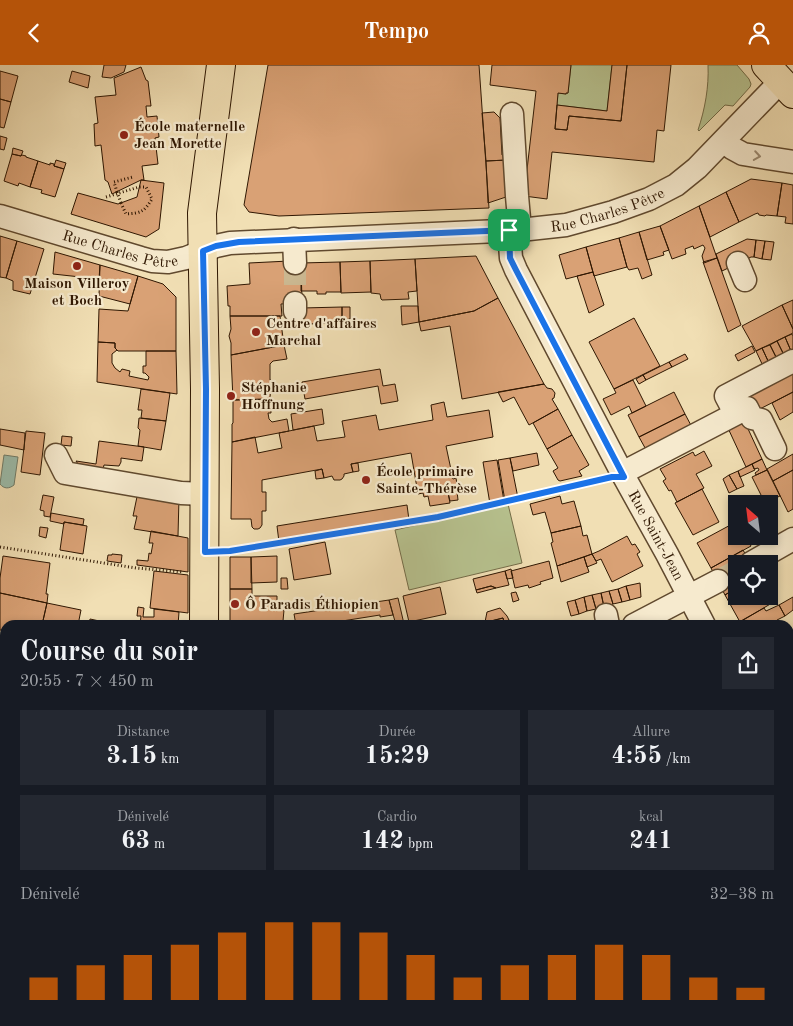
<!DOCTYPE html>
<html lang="fr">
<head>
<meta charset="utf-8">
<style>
  :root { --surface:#171b24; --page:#242831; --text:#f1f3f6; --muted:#9ea1a6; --accent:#b45309 }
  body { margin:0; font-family:"Old Standard TT",serif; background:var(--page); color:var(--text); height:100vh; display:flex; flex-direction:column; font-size:19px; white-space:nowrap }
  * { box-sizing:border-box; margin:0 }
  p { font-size:16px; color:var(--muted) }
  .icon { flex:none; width:28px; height:28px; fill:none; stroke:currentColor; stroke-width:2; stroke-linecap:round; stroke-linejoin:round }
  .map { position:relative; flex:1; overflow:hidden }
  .panel { position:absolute; left:0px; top:555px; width:794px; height:406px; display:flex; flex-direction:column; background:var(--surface); border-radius:15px 15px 0 0; box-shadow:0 2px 8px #0003 }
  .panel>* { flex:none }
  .needle { width:32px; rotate:332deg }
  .tools { position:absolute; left:728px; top:430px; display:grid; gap:10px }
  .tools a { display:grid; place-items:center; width:50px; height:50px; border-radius:0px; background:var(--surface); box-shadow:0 2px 8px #0003; font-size:25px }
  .pin { position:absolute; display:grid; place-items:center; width:42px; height:42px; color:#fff; margin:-21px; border-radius:10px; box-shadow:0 2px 8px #0006 }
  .round { display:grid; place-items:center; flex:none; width:52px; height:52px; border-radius:0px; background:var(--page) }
  .head { display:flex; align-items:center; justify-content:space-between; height:85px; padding:0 20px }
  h1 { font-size:28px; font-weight:600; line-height:38px }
  .metrics { display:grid; grid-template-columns:repeat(3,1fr); gap:8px; height:85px; padding:5px 20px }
  .metrics div { display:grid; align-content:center; border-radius:0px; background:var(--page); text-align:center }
  .metrics b { font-size:25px; font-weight:600 }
  .metrics small { font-size:14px; font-weight:400 }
  .metrics p { font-size:14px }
  .chart { height:140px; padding:10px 20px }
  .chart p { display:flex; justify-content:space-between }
  .chart svg { width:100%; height:90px; margin-top:5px; stroke:var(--accent); stroke-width:6 }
  header { display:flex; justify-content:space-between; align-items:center; height:65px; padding:0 20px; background:var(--accent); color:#fff; font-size:22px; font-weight:600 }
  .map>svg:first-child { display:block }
</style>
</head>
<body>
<header><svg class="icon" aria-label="back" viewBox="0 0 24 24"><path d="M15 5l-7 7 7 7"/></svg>Tempo<svg class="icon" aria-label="person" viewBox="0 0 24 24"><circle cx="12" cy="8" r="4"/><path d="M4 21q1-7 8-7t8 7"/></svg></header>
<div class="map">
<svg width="793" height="961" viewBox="0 0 793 961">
  <rect width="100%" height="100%" fill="#f1dfb4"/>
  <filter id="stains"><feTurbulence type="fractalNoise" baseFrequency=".004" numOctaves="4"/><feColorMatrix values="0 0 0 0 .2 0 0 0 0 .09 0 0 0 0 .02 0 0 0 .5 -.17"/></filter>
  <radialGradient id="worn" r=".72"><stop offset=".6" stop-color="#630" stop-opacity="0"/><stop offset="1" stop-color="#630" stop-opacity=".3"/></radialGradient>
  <path fill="#b7c28f" stroke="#736c48" d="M571 0H612L607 46 557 40 558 28 566 29 568 28Z
    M708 0H737L749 14 751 19 750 22 733 41 725 40 699 66 698 65C705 44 709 22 708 0Z
    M508 439 522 498 409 525 395 465Z"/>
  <path fill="#9bbdac" stroke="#707b68" d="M4 390 18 392 14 420C9 424 4 424 0 419Z"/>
  <path fill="#d9a175" stroke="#2f1702" d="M104 0H126L124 7 111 13 102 12Z
    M268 0H479L489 143 279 151 249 147 244 140Z
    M492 0H571L568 28H566V29L558 28 555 64 567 65 569 51 621 56 627 0H671L664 66 657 65 654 97 552 87 547 134 524 131 536 26 490 20Z
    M612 0H627L621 56 569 51 567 65 555 64 557 40 607 46Z
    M141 2 146 15 148 16 151 41H146L147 52 157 51 159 72 155 73 158 99 142 101 144 115H141L112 129 108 117 105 115 101 80 95 81 94 59 98 58 95 32 116 30 114 13Z
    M0 6 18 11 11 37 0 34Z
    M72 6 90 11 88 23 69 17Z
    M0 34 11 37 4 63 0 62Z
    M494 47 500 53 502 90 507 95 486 96 482 48Z
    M0 71 7 73 4 85 0 84Z
    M13 83 23 86 21 91 12 89Z
    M12 89 21 91 22 90 26 91V92L38 96 30 122 19 118 18 121 4 116Z
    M56 95 66 98 64 104 54 101Z
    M507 95 509 131 488 138 486 96Z
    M38 96 50 100V98L54 99V101L64 104 55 132 41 128 42 125 30 122Z
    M751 114 782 118 777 151 766 150 765 151 759 150 758 148 755 149 739 157 726 127Z
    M141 115 164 118 159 164 146 172 71 149 78 128 118 139 137 132Z
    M782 118 793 120V159L785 158 786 152 777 151Z
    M726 127 739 157 710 172 699 141Z
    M699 141 717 193 704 198 702 191 705 183 703 180 694 184 693 181 685 184 686 189 672 194 660 161Z
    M660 161 669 185 663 187 664 190 647 195 639 167Z
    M639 167 652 210 642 214 638 203 629 205 627 202 619 173Z
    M0 171 17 176 6 213 0 212Z
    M619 173 627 202 594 211 586 182Z
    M747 174 756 175 754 192H751L722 206 716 189Z
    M756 175 765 176 762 194 754 192Z
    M17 176 44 184 30 229 13 225V216L6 213Z
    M765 176 774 177 771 195 762 194Z
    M586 182 593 207 566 214 559 190Z
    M55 187 100 200 99 214 53 209Z
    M476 191 498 233 474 246 419 257 415 194Z
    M717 193 741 260 728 267 703 197Z
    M415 194 417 226 408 227 409 234 382 235 381 234 380 229 371 228 370 196Z
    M289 196 301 198 302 238 281 239 282 251H230V241H228L227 221 250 219 249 198Z
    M370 196 371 227 341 228 340 197Z
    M340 197 341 227H326V229H317V226H301V198Z
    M100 200 138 211 130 239 99 231Z
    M593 207 604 240 589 248 577 211Z
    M138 211 163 219 176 232V286H118L115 283V278L98 277 99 244 128 246Z
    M498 233 544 319 462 334 450 261 421 266 419 257 474 246Z
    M793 235V264L782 240Z
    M782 240 793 264V268L756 286 742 261Z
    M401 241H418L419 257 402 260Z
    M342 242H350V254L342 255Z
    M342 242V258L308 259 302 254V243Z
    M230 251H280L284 280 231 290V278L229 271 231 264Z
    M634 253 660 301 614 324 589 277Z
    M792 269 793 271V285L791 286 785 272Z
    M785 272 791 286 784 290 777 276Z
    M777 276 784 290 777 294 770 280Z
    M98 277 115 278V283L117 285 112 289V298L115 303 120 307 122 304 130 306 129 311 148 315 149 312 145 308H143V301H146V286H176L177 329 97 317Z
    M284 280 287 294 273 296 270 299V315H271L270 334 233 335 231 290Z
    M770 280 777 294 769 298 762 283Z
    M752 281 755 287 738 296 735 290Z
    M762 283 769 298 763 301 756 286Z
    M685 289 688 294 672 302 669 297Z
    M669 297 672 302 646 315 643 310Z
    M380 304 383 321 395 319 398 336 381 339 378 321 305 334 302 317Z
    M793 307V327L754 347 746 331Z
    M643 310 646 315 639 319 636 314Z
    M633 315 646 341 632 348 629 341 611 350 603 334 616 328 614 324Z
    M544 319 547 323 552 324 555 328 554 333 552 334 558 344 529 360 514 332 503 337 498 327Z
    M141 324 170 328 166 356 141 353 142 345H138Z
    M674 327 685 349 639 372 628 350Z
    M793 327V347L780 355 772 338Z
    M270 334 271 348H268L269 354 272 357 287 354 289 366 232 377V359L233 358V335Z
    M444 337 447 352 489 345 493 372 446 381 453 414 456 413 458 426 448 428 450 438 430 441 428 431 424 432 423 428 418 429 411 388 351 399 353 407 344 409V411L342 414 340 415H334L332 411 324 413 322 404 262 415V427H266V446H262V460L260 463 258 464H254L252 462 251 454H231L232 377 255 372 258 388 282 383 279 368 314 361 317 376 345 372 342 356 376 350 379 365 433 355 431 340Z
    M322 344 324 359 293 365 291 349Z
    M558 344 572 370 547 384 533 358Z
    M685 349 694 366 649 390 639 372Z
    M139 353 166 356 161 385 138 381 140 365 138 363Z
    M743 353 762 394 746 402 727 361Z
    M0 364 25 368 24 385 0 380Z
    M26 366 45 368 40 410 21 407Z
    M572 370 589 400 579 406 582 411 560 416 558 415 553 406 558 403 547 384Z
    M62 371 72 372 71 381 61 380Z
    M99 376 144 382 142 396 121 393V397L119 401 104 400 102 409 82 405 76 396 96 399Z
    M704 386 712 401 696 409 704 423 677 437 671 425 669 426 663 416 666 414 660 404 693 387 695 391Z
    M537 388 539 400 513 406 510 393Z
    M793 389V405L773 416 767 404Z
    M510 393 518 433 505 436 498 395Z
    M762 394 767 405 756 410 755 408 759 405 758 403 754 404 752 399Z
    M497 395 504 436 490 439 483 397Z
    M358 398 359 406 353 407 351 399Z
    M752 399 755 405 740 412 738 406Z
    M322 404 324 413 316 414 315 406Z
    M767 405 780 431 765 438 752 412Z
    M793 405V444L788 447 773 416Z
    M738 406 744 421 737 424 729 410Z
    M729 410 737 424 729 428 723 414Z
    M702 424 719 457 693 470 675 438Z
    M457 426 458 435 450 436 448 428Z
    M138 427 179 433 178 471 134 464 137 451H133Z
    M43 430 54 432 50 452 44 451V446L40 445Z
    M560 431 562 439 574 436 581 461 551 468 545 447 533 450 530 439Z
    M407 440 409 455 279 477 277 461Z
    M51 448 84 454 83 460 64 457V459L50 456Z
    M64 457 87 461 83 489 60 485Z
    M736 457V471H746L751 481 711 503 697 478Z
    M581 461 583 471 587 470 592 489 557 501 551 478 553 477 551 468Z
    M40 462 48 463 46 473 39 471Z
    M151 466 188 473V507L137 500V495L148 496 149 488 151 489 153 478H149Z
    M627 471 632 480 635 479 640 487 637 489 643 501 612 517 601 494 596 496 592 489 599 486Z
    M325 477 331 509 294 515 289 484Z
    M743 485 751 499H736V523L725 530 711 503Z
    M112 489 122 490 121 498 107 496 108 490H112Z
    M592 489 597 498 587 502 584 492Z
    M3 491 50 498 46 529H48L47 538 0 528V513Z
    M277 491V517L251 518V492Z
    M230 492H251L252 524H230Z
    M584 492 589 507 561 517 557 501Z
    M549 496 553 513 540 517 541 519 529 523 528 520 515 523 511 506Z
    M511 504 513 513 507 514 505 506Z
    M154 506 188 510V548L150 543Z
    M505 506 509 520 496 523 491 521 476 525 473 514Z
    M281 513H287L288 524H281Z
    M640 518 641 532 630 535 626 521Z
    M491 521 496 523 477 528 476 525Z
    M626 521 630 535 622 537 618 524Z
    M440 522 446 549 409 557 403 531Z
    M736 523V531H768L772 538 740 557 725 530Z
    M230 524H252V531H277V545H284L283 556H252V560H230Z
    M618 524 622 537 613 539 609 526Z
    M609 526 613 539 604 542 601 528Z
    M516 527 519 535 513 537 511 528Z
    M0 528 47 538 42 560H5V566L0 565Z
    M601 528 604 542 596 544 592 530Z
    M592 530 596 544 587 546 584 532Z
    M584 532 587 546 579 549 575 535Z
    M793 532V545L785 551 779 540Z
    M398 533 404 559 400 560H396L389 535Z
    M389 535 393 550 380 552V550L317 560H296L294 549Z
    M575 535 579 549 571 551 567 537Z
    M47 538 81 545 78 560H42Z
    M779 540 785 551 777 555 780 560H741L739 557 764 543 766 546Z
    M138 542 144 543 143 552H154V544L179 547 178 560H140L141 551H137Z
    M500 543 507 551 509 555 504 557 503 553 491 556 492 560H486L485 557 487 547Z
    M503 553 504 557 509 555 510 560H492L491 556Z
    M90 554 104 557 103 560H89Z
    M793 579V649L789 641V582Z
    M0 618 5 619V649L0 648Z
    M0 666 5 667 0 691Z
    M0 730 5 731V924H0Z
    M793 762V786L792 787 789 780V764Z
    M789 857 791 863H793V874L789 875Z
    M793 874V961H726L725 956H789V875Z
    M337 956H394L395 961H338Z
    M394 956H439L440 961H395Z
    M501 956H540L517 961H502Z
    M605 956H649L648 960 644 961H606Z"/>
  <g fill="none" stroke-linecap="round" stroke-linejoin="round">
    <path stroke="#cab790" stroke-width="22" stroke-dasharray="22 11" stroke-linecap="butt" d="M295 198V238
      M718 516 736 506"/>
    <g stroke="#60492e" stroke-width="25">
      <g id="minor">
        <path d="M512 49 517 131 520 165"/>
        <path d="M724 76 732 83 743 89 793 97"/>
        <path id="s1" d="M0 151 141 193 152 196 168 197 186 193 216 181 230 178 520 165 566 160 613 147 649 134 676 120 697 103 781 16"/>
        <path id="s2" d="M509 165 511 193 516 205 622 408 667 489 704 560"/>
        <path d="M294 174 295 198"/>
        <path d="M738 198 745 215"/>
        <path d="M295 238V246"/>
        <path d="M735 348 726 331 793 296"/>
        <path d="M56 390 65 408 181 428 205 429"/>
        <path d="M622 408 747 343 752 353 761 355 775 384"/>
        <path d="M751 498 793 474"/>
        <path d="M606 550 608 560"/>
        <path d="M634 560 718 516"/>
        <path d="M0 593 5 594"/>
        <path d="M789 717 793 724"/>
        <path d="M0 940H1"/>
        <path d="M146 957 149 961"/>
        <path d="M700 961 701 956"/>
      </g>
    </g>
    <g stroke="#2f1702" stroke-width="30">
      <path id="major" d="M766 0 793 29
        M204 560 205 324 202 148 221 0
        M205 956V961"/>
    </g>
    <path stroke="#2f1702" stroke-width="3" stroke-dasharray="1 2.5" stroke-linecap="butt" d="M117 127 114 117 133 112
      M106 132 139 122H146L152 134C144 147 141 148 126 149L121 138
      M0 482 136 503 183 507
      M226 487 438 452 602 414"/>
    <use href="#minor" stroke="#f6eace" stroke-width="22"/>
    <use href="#major" stroke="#f1dfb4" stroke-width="28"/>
    <path stroke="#2f1702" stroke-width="3" stroke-dasharray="1 2.5" stroke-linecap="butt" d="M117 127 121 138"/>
  </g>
  <defs><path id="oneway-chevron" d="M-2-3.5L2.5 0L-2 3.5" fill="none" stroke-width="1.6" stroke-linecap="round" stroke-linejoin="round" transform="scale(1.25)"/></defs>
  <use stroke="#9c8b72" href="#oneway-chevron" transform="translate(757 91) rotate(9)"/>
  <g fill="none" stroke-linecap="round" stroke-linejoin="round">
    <g stroke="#fff" stroke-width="10">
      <path id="route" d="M509 165 510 193 516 205 624 412H612L438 452 230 486 205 487 206 324 203 186 216 181 239 177Z"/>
    </g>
    <use href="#route" stroke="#1a73e8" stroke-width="6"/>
  </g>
  <g fill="#8f2418" stroke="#f6eace" stroke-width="2">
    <circle cx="124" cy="70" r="5"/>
    <circle cx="77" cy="201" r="5"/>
    <circle cx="256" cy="267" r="5"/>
    <circle cx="231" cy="331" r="5"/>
    <circle cx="366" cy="415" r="5"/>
    <circle cx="235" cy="539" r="5"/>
  </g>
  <g text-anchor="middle" stroke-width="4.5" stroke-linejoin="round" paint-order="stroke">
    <g font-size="15" font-weight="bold" fill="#2f1702" stroke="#f6eace" text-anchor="start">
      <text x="134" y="66">École maternelle<tspan x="134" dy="17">Jean Morette</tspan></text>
      <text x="77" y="223" text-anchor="middle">Maison Villeroy<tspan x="77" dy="17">et Boch</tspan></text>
      <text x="266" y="263">Centre d'affaires<tspan x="266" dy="17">Marchal</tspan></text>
      <text x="241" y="327">Stéphanie<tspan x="241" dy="17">Hoffnung</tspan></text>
      <text x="376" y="411">École primaire<tspan x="376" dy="17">Sainte-Thérèse</tspan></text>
      <text x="245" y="544">Ô Paradis Éthiopien</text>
    </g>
    <g font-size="15" fill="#2f1702" stroke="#f6eace">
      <text dy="5" stroke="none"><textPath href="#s1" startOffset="620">Rue Charles Pêtre</textPath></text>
      <text dy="5" stroke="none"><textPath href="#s1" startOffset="125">Rue Charles Pêtre</textPath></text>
      <text dy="5" stroke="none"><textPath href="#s2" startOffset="341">Rue Saint-Jean</textPath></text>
    </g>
  </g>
  <rect width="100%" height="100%" filter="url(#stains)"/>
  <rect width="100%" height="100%" fill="url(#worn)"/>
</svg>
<div class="tools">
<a><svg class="needle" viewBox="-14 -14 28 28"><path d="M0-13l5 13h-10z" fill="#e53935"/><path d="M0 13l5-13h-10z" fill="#9ea1a6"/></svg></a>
<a><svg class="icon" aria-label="locate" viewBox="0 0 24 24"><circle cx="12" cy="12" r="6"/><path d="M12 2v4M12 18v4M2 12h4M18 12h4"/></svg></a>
</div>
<div class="pin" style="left:509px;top:165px;background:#1e9e55"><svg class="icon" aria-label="arrive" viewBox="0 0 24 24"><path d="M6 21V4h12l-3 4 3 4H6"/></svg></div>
<section class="panel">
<div class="head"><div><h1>Course du soir</h1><p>20:55 · 7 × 450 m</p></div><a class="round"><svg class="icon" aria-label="share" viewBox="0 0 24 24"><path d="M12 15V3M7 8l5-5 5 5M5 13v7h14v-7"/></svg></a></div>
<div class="metrics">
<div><p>Distance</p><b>3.15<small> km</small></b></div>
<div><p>Durée</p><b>15:29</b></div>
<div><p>Allure</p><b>4:55<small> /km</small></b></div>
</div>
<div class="metrics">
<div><p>Dénivelé</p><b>63<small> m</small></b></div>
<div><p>Cardio</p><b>142<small> bpm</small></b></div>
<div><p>kcal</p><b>241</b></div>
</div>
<div class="chart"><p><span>Dénivelé</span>32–38 m</p>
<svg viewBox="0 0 160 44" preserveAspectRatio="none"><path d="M5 44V33M15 44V27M25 44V22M35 44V17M45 44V11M55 44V6M65 44V6M75 44V11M85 44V22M95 44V33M105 44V27M115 44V22M125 44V17M135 44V22M145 44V33M155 44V38"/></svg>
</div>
</section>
</div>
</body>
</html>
